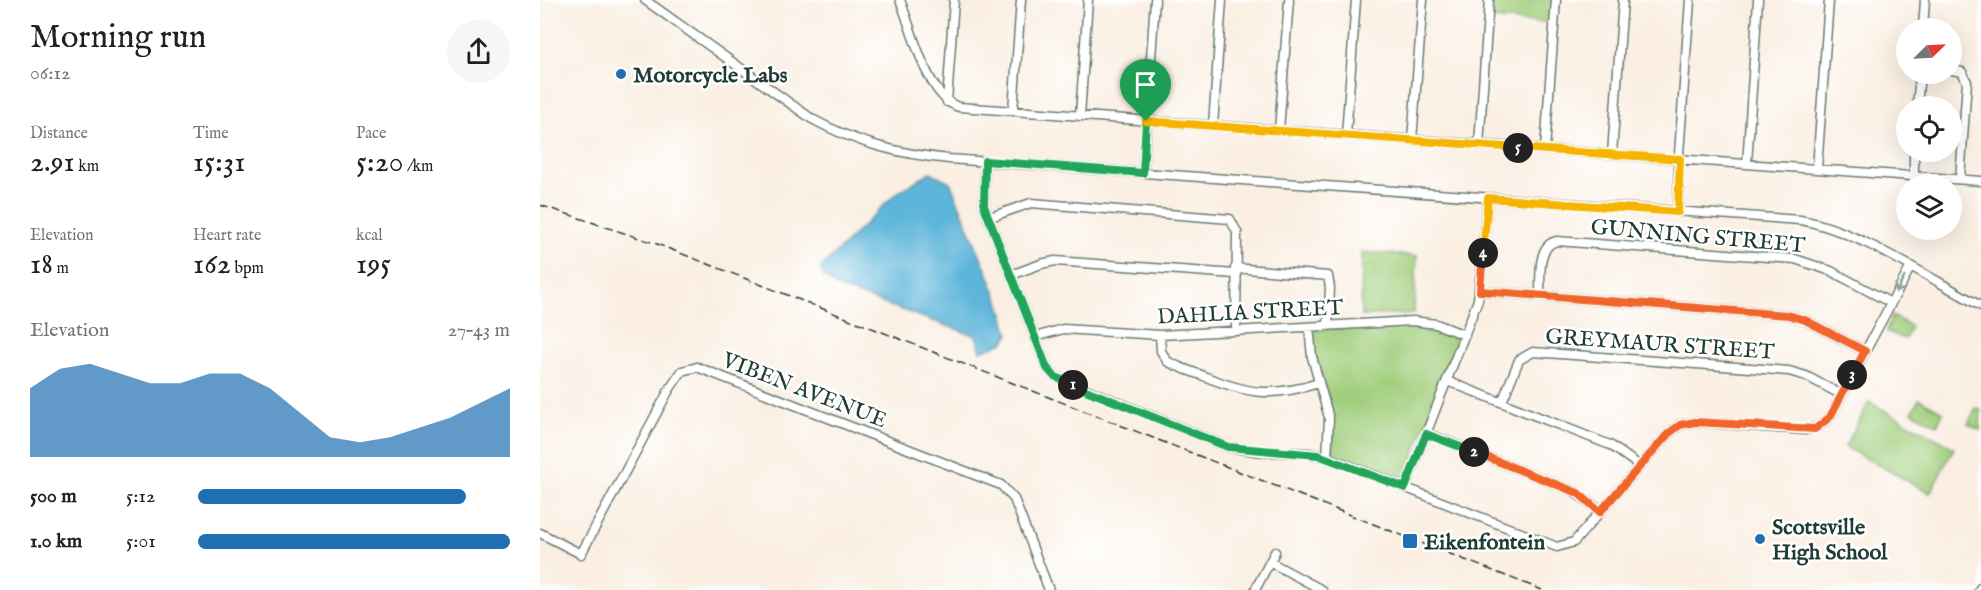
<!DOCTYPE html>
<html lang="en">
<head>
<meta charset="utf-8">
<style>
  :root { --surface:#fff; --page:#f6f6f6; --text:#202124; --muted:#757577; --accent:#1f6fb2 }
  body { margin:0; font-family:"IM FELL English",serif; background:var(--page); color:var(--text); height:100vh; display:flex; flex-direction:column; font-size:22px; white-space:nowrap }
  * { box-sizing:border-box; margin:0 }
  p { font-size:20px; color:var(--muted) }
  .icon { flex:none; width:33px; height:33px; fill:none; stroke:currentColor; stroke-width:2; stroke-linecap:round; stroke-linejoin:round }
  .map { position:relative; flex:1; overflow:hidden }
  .side { display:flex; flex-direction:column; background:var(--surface); width:540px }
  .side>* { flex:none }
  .needle { width:39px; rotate:66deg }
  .buttons { position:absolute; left:1356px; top:18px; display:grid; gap:12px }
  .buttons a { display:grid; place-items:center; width:66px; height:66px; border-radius:50%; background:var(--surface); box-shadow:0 6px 24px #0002; font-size:30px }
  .pin { position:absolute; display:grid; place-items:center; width:51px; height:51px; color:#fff; margin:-62px -26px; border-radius:50% 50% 50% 0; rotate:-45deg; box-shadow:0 0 6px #0007 }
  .pin .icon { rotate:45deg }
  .km { position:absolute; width:30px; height:30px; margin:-15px; border-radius:50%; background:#222; color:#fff; font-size:16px; line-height:30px; text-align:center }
  .round { display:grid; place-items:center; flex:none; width:63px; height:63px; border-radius:32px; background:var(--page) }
  .headline { display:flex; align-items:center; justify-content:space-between; height:102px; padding:0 30px }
  h1 { font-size:33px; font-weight:600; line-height:45px }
  .stats { display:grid; grid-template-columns:repeat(3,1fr); gap:9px; height:102px; padding:6px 30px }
  .stats div { display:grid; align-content:center }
  .stats b { font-size:30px; font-weight:600 }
  .stats small { font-size:16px; font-weight:400 }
  .stats p { font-size:16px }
  .chart { height:168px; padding:12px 30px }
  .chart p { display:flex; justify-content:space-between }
  .chart svg { width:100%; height:108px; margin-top:6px; fill:var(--accent); opacity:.7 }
  ul { padding:0 30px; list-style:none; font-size:20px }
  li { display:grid; grid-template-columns:96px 72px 1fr; align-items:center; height:45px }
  li i { height:15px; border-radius:8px; background:var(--accent) }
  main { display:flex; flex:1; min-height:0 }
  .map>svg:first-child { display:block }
</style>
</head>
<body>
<main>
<section class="side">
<div class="headline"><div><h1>Morning run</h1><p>06:12</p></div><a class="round"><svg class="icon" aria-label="share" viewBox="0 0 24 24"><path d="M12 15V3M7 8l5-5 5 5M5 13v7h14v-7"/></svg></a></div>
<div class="stats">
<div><p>Distance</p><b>2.91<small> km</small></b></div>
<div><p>Time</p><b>15:31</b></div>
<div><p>Pace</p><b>5:20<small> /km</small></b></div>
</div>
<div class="stats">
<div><p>Elevation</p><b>18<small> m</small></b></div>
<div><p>Heart rate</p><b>162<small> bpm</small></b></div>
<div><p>kcal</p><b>195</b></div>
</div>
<div class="chart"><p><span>Elevation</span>27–43 m</p>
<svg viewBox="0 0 160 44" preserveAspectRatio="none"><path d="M0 44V16L10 8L20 6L30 10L40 14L50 14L60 10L70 10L80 16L90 26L100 36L110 38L120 36L130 32L140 28L150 22L160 16V44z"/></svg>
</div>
<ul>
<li><b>500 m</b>5:12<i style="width:86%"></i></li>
<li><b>1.0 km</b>5:01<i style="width:100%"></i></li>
</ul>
</section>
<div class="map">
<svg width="1441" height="590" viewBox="0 0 1441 590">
  <rect width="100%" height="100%" fill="#fff"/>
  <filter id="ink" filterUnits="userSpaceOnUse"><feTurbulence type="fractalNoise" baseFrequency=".0167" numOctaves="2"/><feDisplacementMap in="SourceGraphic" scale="12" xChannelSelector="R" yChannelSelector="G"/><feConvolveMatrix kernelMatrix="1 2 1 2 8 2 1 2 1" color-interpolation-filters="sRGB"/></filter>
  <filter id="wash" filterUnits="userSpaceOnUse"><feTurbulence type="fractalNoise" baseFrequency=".008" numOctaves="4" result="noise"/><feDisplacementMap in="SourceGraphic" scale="24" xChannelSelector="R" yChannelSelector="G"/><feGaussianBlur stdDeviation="1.35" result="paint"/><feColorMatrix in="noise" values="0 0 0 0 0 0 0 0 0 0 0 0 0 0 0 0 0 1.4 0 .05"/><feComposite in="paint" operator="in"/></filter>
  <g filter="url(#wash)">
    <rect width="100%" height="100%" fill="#faefe2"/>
    <path fill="#a1cf7d" stroke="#608658" stroke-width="1.5" d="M954 0H1013L1012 23 952 19Z
      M822 252 877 256 874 313 821 316Z
      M1352 316 1371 326 1365 339 1346 331Z
      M877 325 912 334 917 342 866 476 855 480 793 454 791 411 773 348V335L776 330Z
      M1379 399 1403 412 1397 425 1372 412Z
      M1329 402 1414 448 1390 493 1305 447Z
      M1436 408 1441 410 1440 430 1428 424Z"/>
    <path fill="#5db5da" stroke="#3e7987" stroke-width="1.5" d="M390 172 410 182 459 301 469 334 464 342 441 351 436 336 297 287 283 276 281 268 354 195Z"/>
  </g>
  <g filter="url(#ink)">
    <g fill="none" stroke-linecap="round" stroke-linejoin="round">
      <g stroke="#6c7b71" stroke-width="11">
        <path id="minor" d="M105 0 272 119C316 143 359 154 409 159L1260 220C1316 229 1389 278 1441 306
          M360 0C372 29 387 98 419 107L1441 181
          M1383 28 1385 0
          M1412 70 1422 72 1427 82 1420 179
          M407 102 414 0
          M1377 106 1380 74
          M473 111 481 0
          M540 116 548 0
          M673 125 682 0
          M739 130 749 0
          M806 135 816 0
          M872 140 883 0
          M939 145 949 0
          M1005 149 1016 0
          M1072 154 1083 0
          M445 161 444 206 507 368 514 376 688 447 722 452 768 453 787 457 1017 547 1034 542 1128 434 1140 425 1155 422 1266 430 1278 427 1290 417 1370 268
          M1207 164 1218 0
          M1277 169 1289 0
          M603 173 615 0
          M1374 184V152
          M1138 212 1139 154 1150 0
          M448 218 491 203 690 219 697 232 696 331
          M695 268 788 276 790 288 788 326
          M471 275 501 264 515 261 695 274
          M940 291 1248 315 1265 320 1325 351
          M1000 296C1001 279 996 245 1017 241L1255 259 1291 271 1351 303
          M769 327 772 357 789 418 787 457
          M620 335 621 351 627 361C637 367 650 371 661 375 708 394 730 398 779 383
          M495 337 523 329 620 335 873 321 896 324 925 335
          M907 381 1070 445 1100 466
          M962 402 979 360 993 352 1249 371 1266 376 1302 395
          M886 433 1033 491 1061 511
          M865 488 938 300 948 198
          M0 533 41 554 129 390 142 371 157 367 461 485 474 499 509 590
          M730 562 782 590
          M715 590 735 552
          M1439 590 1441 587"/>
      </g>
      <use href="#minor" stroke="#fff" stroke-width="8"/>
      <path stroke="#1f3d34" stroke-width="1.5" stroke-dasharray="9 4.5" stroke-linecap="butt" d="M0 205 117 244 1002 590"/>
    </g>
    <defs><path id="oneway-shaft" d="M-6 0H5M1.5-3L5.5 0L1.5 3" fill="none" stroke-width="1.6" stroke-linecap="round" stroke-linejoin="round" transform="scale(1.5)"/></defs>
    <use stroke="#8f9e9a" href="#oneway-shaft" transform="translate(1360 285) rotate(119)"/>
  </g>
  <g fill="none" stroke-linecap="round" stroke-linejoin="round" filter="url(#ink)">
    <g stroke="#fff" stroke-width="12">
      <path id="split-1" d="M533 385 514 376 507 368 444 206 445 161 603 173 606 121"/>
    </g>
    <g stroke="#fff" stroke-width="12">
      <path id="split-2" d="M533 385 688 447 778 455 865 488 886 434 934 452"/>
    </g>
    <g stroke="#fff" stroke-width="12">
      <path id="split-3" d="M934 452 1038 493 1060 512 1128 434 1140 425 1155 422 1275 429 1290 417 1312 375"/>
    </g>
    <g stroke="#fff" stroke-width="12">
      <path id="split-4" d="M943 253 940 291 1248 315 1265 320 1325 351 1312 375"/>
    </g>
    <g stroke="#fff" stroke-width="12">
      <path id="split-5" d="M943 253 948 198 1138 212 1140 159 978 148"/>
    </g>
    <g stroke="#fff" stroke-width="12">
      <path id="split-6" d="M606 121 978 148"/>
    </g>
    <use href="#split-1" stroke="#22a559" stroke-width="8"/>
    <use href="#split-2" stroke="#22a559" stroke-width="8"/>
    <use href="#split-3" stroke="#f0652b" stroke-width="8"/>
    <use href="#split-4" stroke="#f0652b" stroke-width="8"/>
    <use href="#split-5" stroke="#f5b400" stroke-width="8"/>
    <use href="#split-6" stroke="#f5b400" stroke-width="8"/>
  </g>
  <g fill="#1f6fb2" stroke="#fff" stroke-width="2">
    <circle cx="81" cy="74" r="6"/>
    <circle cx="1220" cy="539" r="6"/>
    <rect x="862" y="533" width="16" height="16" rx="3"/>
  </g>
  <g text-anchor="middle" stroke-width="5" stroke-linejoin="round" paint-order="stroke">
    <g font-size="22" font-weight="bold" fill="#1f3d34" stroke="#fff" text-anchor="start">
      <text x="93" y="82">Motorcycle Labs</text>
      <text x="1232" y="534">Scottsville<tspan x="1232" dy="25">High School</tspan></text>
      <text x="884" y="549">Eikenfontein</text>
    </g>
    <g font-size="22" fill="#1f3d34" stroke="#fff">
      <text transform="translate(1158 235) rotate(5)" y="8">GUNNING STREET</text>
      <text transform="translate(710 311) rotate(-3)" y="8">DAHLIA STREET</text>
      <text transform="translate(1120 343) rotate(4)" y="8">GREYMAUR STREET</text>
      <text transform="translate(265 389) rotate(21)" y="8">VIBEN AVENUE</text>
    </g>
  </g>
</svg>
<div class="buttons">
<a><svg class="needle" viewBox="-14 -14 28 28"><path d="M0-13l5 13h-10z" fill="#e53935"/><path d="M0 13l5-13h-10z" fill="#757577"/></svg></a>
<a><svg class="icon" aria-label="locate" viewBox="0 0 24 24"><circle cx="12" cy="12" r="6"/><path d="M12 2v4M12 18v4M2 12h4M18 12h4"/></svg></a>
<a><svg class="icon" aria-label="layers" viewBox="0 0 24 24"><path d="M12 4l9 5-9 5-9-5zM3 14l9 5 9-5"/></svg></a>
</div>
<div class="pin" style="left:606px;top:121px;background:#1e9e55"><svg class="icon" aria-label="arrive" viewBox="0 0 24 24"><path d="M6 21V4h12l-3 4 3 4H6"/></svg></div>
<b class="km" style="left:533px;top:385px">1</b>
<b class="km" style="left:934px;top:452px">2</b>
<b class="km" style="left:1312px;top:375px">3</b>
<b class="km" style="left:943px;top:253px">4</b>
<b class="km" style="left:978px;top:148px">5</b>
</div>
</main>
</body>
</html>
